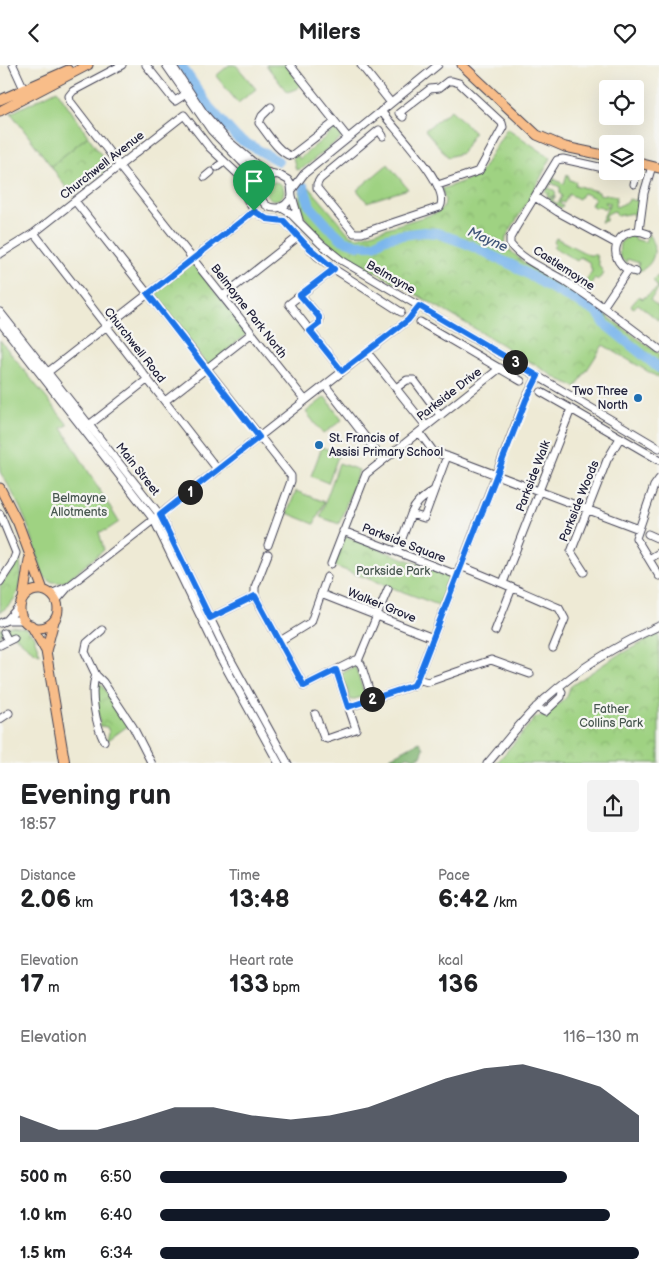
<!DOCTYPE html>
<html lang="en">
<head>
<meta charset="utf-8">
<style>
  :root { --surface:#fff; --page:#f2f2f2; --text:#202124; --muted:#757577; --accent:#111827 }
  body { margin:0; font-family:"Balsamiq Sans",sans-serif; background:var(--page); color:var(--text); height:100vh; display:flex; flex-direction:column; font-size:19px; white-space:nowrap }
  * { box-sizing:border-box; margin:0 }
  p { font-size:16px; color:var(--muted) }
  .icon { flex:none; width:28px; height:28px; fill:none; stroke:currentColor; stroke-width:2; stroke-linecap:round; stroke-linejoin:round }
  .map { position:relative; height:698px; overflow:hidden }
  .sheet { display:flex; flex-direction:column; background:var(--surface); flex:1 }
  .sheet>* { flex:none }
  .fabs { position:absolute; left:599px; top:15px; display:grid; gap:10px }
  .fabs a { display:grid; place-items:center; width:45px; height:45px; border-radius:5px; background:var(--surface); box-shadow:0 5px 20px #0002; font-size:25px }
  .pin { position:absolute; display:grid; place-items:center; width:42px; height:42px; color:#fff; margin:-51px -21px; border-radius:50% 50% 50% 0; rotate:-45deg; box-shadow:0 0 5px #0007 }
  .pin .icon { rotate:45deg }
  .km { position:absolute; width:25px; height:25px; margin:-12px; border-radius:50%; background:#222; color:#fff; font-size:14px; line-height:25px; text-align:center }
  .round { display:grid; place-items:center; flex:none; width:52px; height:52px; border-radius:5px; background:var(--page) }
  .headline { display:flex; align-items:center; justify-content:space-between; height:85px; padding:0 20px }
  h1 { font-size:28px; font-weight:700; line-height:38px }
  .metrics { display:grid; grid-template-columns:repeat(3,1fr); gap:8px; height:85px; padding:5px 20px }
  .metrics div { display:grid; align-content:center }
  .metrics b { font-size:25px; font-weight:700 }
  .metrics small { font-size:14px; font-weight:400 }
  .metrics p { font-size:14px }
  .chart { height:140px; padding:10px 20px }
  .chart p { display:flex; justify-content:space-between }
  .chart svg { width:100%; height:90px; margin-top:5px; fill:var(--accent); opacity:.7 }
  ul { padding:0 20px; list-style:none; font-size:16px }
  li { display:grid; grid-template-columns:80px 60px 1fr; align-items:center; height:38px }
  li i { height:12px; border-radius:6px; background:var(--accent) }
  header { display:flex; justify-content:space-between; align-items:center; height:65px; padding:0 20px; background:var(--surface); font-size:22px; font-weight:700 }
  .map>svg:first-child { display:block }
</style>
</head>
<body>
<header><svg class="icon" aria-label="back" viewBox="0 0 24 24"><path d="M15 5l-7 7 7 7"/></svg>Milers<svg class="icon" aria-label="heart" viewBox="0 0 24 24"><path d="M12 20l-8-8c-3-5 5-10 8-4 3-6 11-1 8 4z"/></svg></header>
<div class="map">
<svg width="659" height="699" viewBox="0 0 659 699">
  <defs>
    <pattern id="forest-crowns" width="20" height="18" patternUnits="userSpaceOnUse" patternTransform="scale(1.25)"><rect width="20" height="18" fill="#7fb470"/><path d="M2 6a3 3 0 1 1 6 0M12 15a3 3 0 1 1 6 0" fill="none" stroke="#68925d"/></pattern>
    <pattern id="park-crowns" width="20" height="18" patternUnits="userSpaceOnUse" patternTransform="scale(1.25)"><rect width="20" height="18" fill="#9fd282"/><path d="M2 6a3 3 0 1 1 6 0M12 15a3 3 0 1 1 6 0" fill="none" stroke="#89b471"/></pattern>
  </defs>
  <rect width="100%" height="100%" fill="#f6f6f2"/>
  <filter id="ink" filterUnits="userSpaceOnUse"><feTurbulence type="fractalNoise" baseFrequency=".02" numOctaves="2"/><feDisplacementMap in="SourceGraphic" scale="10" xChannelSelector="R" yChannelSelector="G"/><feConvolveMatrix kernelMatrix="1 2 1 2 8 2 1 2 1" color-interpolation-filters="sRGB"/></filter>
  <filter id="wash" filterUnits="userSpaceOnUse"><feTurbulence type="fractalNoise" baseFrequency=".0096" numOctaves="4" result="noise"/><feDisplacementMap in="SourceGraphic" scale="20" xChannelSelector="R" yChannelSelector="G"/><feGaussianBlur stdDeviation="1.12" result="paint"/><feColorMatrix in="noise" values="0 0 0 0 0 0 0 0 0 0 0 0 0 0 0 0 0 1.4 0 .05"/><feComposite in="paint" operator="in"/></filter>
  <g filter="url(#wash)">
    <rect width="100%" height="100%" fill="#eeead5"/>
    <path fill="#9fd282" stroke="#607a5e" d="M229 0H236L256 24 238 38 216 11Z
      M266 0H286L301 20 297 24 287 27Z
      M57 25 88 71 51 101 11 48Z
      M451 45 474 67 462 88 448 92 425 65Z
      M331 63H336L341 70V73L303 103 296 105 293 92 297 90 299 94 333 66Z
      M388 99 408 124 367 137 357 125Z
      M567 109 570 115 576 117 575 120 599 127V129L604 130 605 129 617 131 615 140 616 142 628 137 629 134 636 136 638 129 640 130 637 151H633V148L617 151 615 146 611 147 606 150V156L601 157 610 138 605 137 608 141 605 144 598 141 596 143 591 140 595 133 583 128 579 134 569 129 564 138 561 137 560 139 563 141 561 143 548 135 556 131 552 136 558 139 562 131 560 129V122L551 118 548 123 554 125 556 130 548 133 547 130 550 128 547 129 545 127 554 111V114L564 119Z
      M266 126a9 9 0 1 1 18 0a9 9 0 1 1-18 0Z
      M648 169C659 183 655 202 636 207L639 198 627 194 626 198C618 192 619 187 620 178L627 172 634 170V174L645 177Z
      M556 173 589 190H596L599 200 604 209 597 215 595 213 588 223 582 222 592 206 589 197 580 192 577 196 553 182 556 178 554 177Z
      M659 210V224L650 235 659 242V256L638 239 634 243 631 241 639 231 642 234 658 223 653 215Z
      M0 275 68 360 62 363 119 457 107 465 99 467 104 485 66 516C56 519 48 518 42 508 34 472 21 439 0 407Z
      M325 332 342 355 323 369 306 347Z
      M322 382 339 389 328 418 311 411Z
      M339 398 359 405 339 459 320 452Z
      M296 426 324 437 314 459 287 448Z
      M355 601 365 631 351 635 341 609Z"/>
    <path fill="url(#forest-crowns)" stroke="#506b56" d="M420 677 424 683 421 691 417 694 408 691 399 695 398 698H388L391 691C401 688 411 680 420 677Z"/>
    <path fill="url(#park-crowns)" stroke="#607a5e" d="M507 63 551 93 531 131 506 172 505 181 526 199 577 229 659 289V313L603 280 576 322 558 314C506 281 453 251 400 220 368 202 330 187 307 155 299 145 296 127 305 117L350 170 358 172 436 148 444 142 445 135 442 124 478 111Z
      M88 71 110 102 72 131 51 101Z
      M192 198 248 268 208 301 153 230Z
      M345 471 452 512 441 541 334 501Z
      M18 490C25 511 21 535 0 547V521L16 500Z
      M12 561 25 563 33 570 40 589C34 588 18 575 15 570H9L7 566 0 569 2 574 0 576V564Z
      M659 569V698L496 699 535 653 547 649 567 632 570 622 574 619 613 593Z
      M95 619H101L129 660 107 676 109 667 107 662 100 661 95 629Z"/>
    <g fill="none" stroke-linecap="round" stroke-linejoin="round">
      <path stroke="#7ab6ec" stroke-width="10" d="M181 0 209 42 237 73 278 96
        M304 122 310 141 327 160 343 175 358 180H374L383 174 395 171 424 167 437 168 465 178 514 201 546 220 598 248 605 259 659 303"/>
    </g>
  </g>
  <g filter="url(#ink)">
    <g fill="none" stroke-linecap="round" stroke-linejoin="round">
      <g stroke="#414052" stroke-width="9">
        <path id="minor" d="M13 0 24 24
          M146 0 173 34 175 36 186 29
          M166 0 211 65 251 106C252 109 254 111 255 113 261 125 258 144 277 143 284 142 289 137 292 131
          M172 0 203 47 227 75 265 107 279 110 288 115 291 120 292 131 299 155
          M290 0 348 73
          M361 0 391 38
          M271 42 262 51 259 58C267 68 278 87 291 91L335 57
          M381 46C394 64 452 122 440 142L362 168H354L317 123V119L320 114 379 65 383 71
          M403 52 399 48 430 24 439 23 448 16H452L459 18 502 58 503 62 479 106 438 120
          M116 96 70 36 69 31 73 26 122 0
          M119 101 305 335
          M217 102 224 97
          M608 104 563 94 557 95 515 164 510 173V179C524 197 550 206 568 218 599 238 629 261 659 284
          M616 106 636 110 634 119
          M205 112 211 107
          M292 125 304 109 438 0
          M259 126C260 117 265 112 274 110
          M535 132 558 147 617 179
          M75 136 291 411V416L268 480
          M280 142 290 148 321 179 341 195 659 383
          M639 166 644 128 652 101
          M34 168 218 405
          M0 189 34 168 184 50 209 82 241 112 245 118 247 134 254 146 267 154 284 156 317 191 334 204 401 247
          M334 204 289 239 342 306
          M636 207C602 201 614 155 648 169
          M301 230 319 252C321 259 316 261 310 265
          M223 231 298 172
          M603 242 628 205
          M0 247 160 450 227 588 288 699
          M0 257 154 455 220 592 279 699
          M420 257 521 316
          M367 287 426 361
          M48 307 254 146
          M325 320 383 395
          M396 323 407 315H414L440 350
          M165 336 252 268
          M571 344 659 395
          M89 360 148 314
          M419 367 433 386 639 464
          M659 414 654 421 636 473 659 511
          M0 449 16 488 12 499 0 517
          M411 449C416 437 423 433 433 426
          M343 466 457 510
          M648 469 659 474
          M397 487 411 449 424 453 447 391
          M649 494 659 488
          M331 499 366 409 500 303
          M460 501C494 514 526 529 559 543L565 554 553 583
          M584 507 571 487 607 395 620 373
          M503 518 571 344 541 327
          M51 529 65 523
          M321 529 433 573
          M255 531 304 621 356 595 361 599 372 634
          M56 536 69 521 408 255 419 241
          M210 553 255 531V522L268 489
          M7 555H24
          M0 558 7 555 21 539
          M102 565 87 578 85 587 96 610 103 617 133 662 152 699
          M495 566 512 523
          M4 568 8 576
          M280 576 311 557 327 512
          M0 580 14 573
          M358 596 388 524
          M96 610C89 627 96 660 104 676
          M417 614 428 617 491 595 530 609
          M349 642 414 620 417 614 525 335 538 311
          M536 642 545 647 561 632 562 627 559 622
          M315 649 324 673 327 674 356 664 336 605
          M0 654 9 648
          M487 699C506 677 524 652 546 633 579 603 619 579 659 561"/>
      </g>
      <g stroke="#414052" stroke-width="11">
        <path id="major" d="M462 0 537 70 565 82 608 91
          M0 35 68 5
          M0 46 88 0
          M635 97 659 103
          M0 423 18 458 43 525
          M20 544a19 19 0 1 1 38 0a19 19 0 1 1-38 0Z
          M23 534 29 495
          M31 560 46 586 65 699
          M46 586 54 556"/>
      </g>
      <use href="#minor" stroke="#fff" stroke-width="7"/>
      <use href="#major" stroke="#f8bd89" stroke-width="9"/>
    </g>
  </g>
  <g fill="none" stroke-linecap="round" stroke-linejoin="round" filter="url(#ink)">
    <g stroke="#fff" stroke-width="10">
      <path id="route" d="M254 146 267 154 284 156 306 180 334 204 300 230 319 252V259L310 266 342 306 408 255 419 241 538 311 526 335 417 614 414 620 348 642 336 605 304 621 255 531 210 553 160 450 259 372 148 229Z"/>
    </g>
    <use href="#route" stroke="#1a73e8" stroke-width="6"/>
  </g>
  <g fill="#1f6fb2" stroke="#f6f6f2" stroke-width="2">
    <circle cx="638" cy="333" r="5"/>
    <circle cx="319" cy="380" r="5"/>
  </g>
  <g text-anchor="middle" stroke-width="4.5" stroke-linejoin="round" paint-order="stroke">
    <g font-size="12" fill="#22223b" stroke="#f6f6f2">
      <text transform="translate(102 100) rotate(-38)" y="4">Churchwell Avenue</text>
      <text transform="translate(564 203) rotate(33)" y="4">Castlemoyne</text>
      <text transform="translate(391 212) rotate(30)" y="4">Belmayne</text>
      <text transform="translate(249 246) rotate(52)" y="4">Belmayne Park North</text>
      <text transform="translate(135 280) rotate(52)" y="4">Churchwell Road</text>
      <text transform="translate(449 329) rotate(-38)" y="4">Parkside Drive</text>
      <text transform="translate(138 404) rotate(52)" y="4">Main Street</text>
      <text transform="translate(533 411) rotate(-69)" y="4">Parkside Walk</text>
      <text transform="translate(579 436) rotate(-68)" y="4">Parkside Woods</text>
      <text transform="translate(404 478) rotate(21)" y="4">Parkside Square</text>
      <text transform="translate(382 540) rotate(22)" y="4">Walker Grove</text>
    </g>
    <g font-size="12" fill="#22223b" stroke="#f6f6f2" text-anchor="end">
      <text x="628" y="330">Two Three<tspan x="628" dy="14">North</tspan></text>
      <text x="329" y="377" text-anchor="start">St. Francis of<tspan x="329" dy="14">Assisi Primary School</tspan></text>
    </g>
    <g font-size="12" fill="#485750" stroke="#f6f6f2">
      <text x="79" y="437">Belmayne<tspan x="79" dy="14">Allotments</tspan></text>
      <text x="393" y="510">Parkside Park</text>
      <text x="611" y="648">Father<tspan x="611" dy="14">Collins Park</tspan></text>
    </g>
    <g font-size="14" font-style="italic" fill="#415679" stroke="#f6f6f2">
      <text transform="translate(488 174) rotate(24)" y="5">Mayne</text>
    </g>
  </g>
</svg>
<div class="fabs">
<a><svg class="icon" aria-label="locate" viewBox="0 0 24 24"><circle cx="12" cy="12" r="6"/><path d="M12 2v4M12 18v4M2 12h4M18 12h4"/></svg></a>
<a><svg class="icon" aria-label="layers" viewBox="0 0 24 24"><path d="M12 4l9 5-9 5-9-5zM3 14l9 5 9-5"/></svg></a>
</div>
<div class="pin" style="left:254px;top:146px;background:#1e9e55"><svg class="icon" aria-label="arrive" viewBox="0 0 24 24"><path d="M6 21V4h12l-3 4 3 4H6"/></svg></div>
<b class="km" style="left:190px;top:427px">1</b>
<b class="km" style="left:372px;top:634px">2</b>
<b class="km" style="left:515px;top:297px">3</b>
</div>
<section class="sheet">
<div class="headline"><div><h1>Evening run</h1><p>18:57</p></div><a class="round"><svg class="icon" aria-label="share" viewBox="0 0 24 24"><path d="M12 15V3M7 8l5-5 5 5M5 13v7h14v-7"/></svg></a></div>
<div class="metrics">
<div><p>Distance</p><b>2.06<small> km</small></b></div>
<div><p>Time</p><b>13:48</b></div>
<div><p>Pace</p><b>6:42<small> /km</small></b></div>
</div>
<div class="metrics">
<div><p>Elevation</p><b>17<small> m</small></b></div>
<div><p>Heart rate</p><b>133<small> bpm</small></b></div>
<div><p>kcal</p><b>136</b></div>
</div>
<div class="chart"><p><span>Elevation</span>116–130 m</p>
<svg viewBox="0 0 160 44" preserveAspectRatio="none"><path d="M0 44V31L10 38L20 38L30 33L40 27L50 27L60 31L70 33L80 31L90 27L100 20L110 13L120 8L130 6L140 11L150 17L160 31V44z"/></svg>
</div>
<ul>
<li><b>500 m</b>6:50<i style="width:85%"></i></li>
<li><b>1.0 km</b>6:40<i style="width:94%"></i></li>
<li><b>1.5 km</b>6:34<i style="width:100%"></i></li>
</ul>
</section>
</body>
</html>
